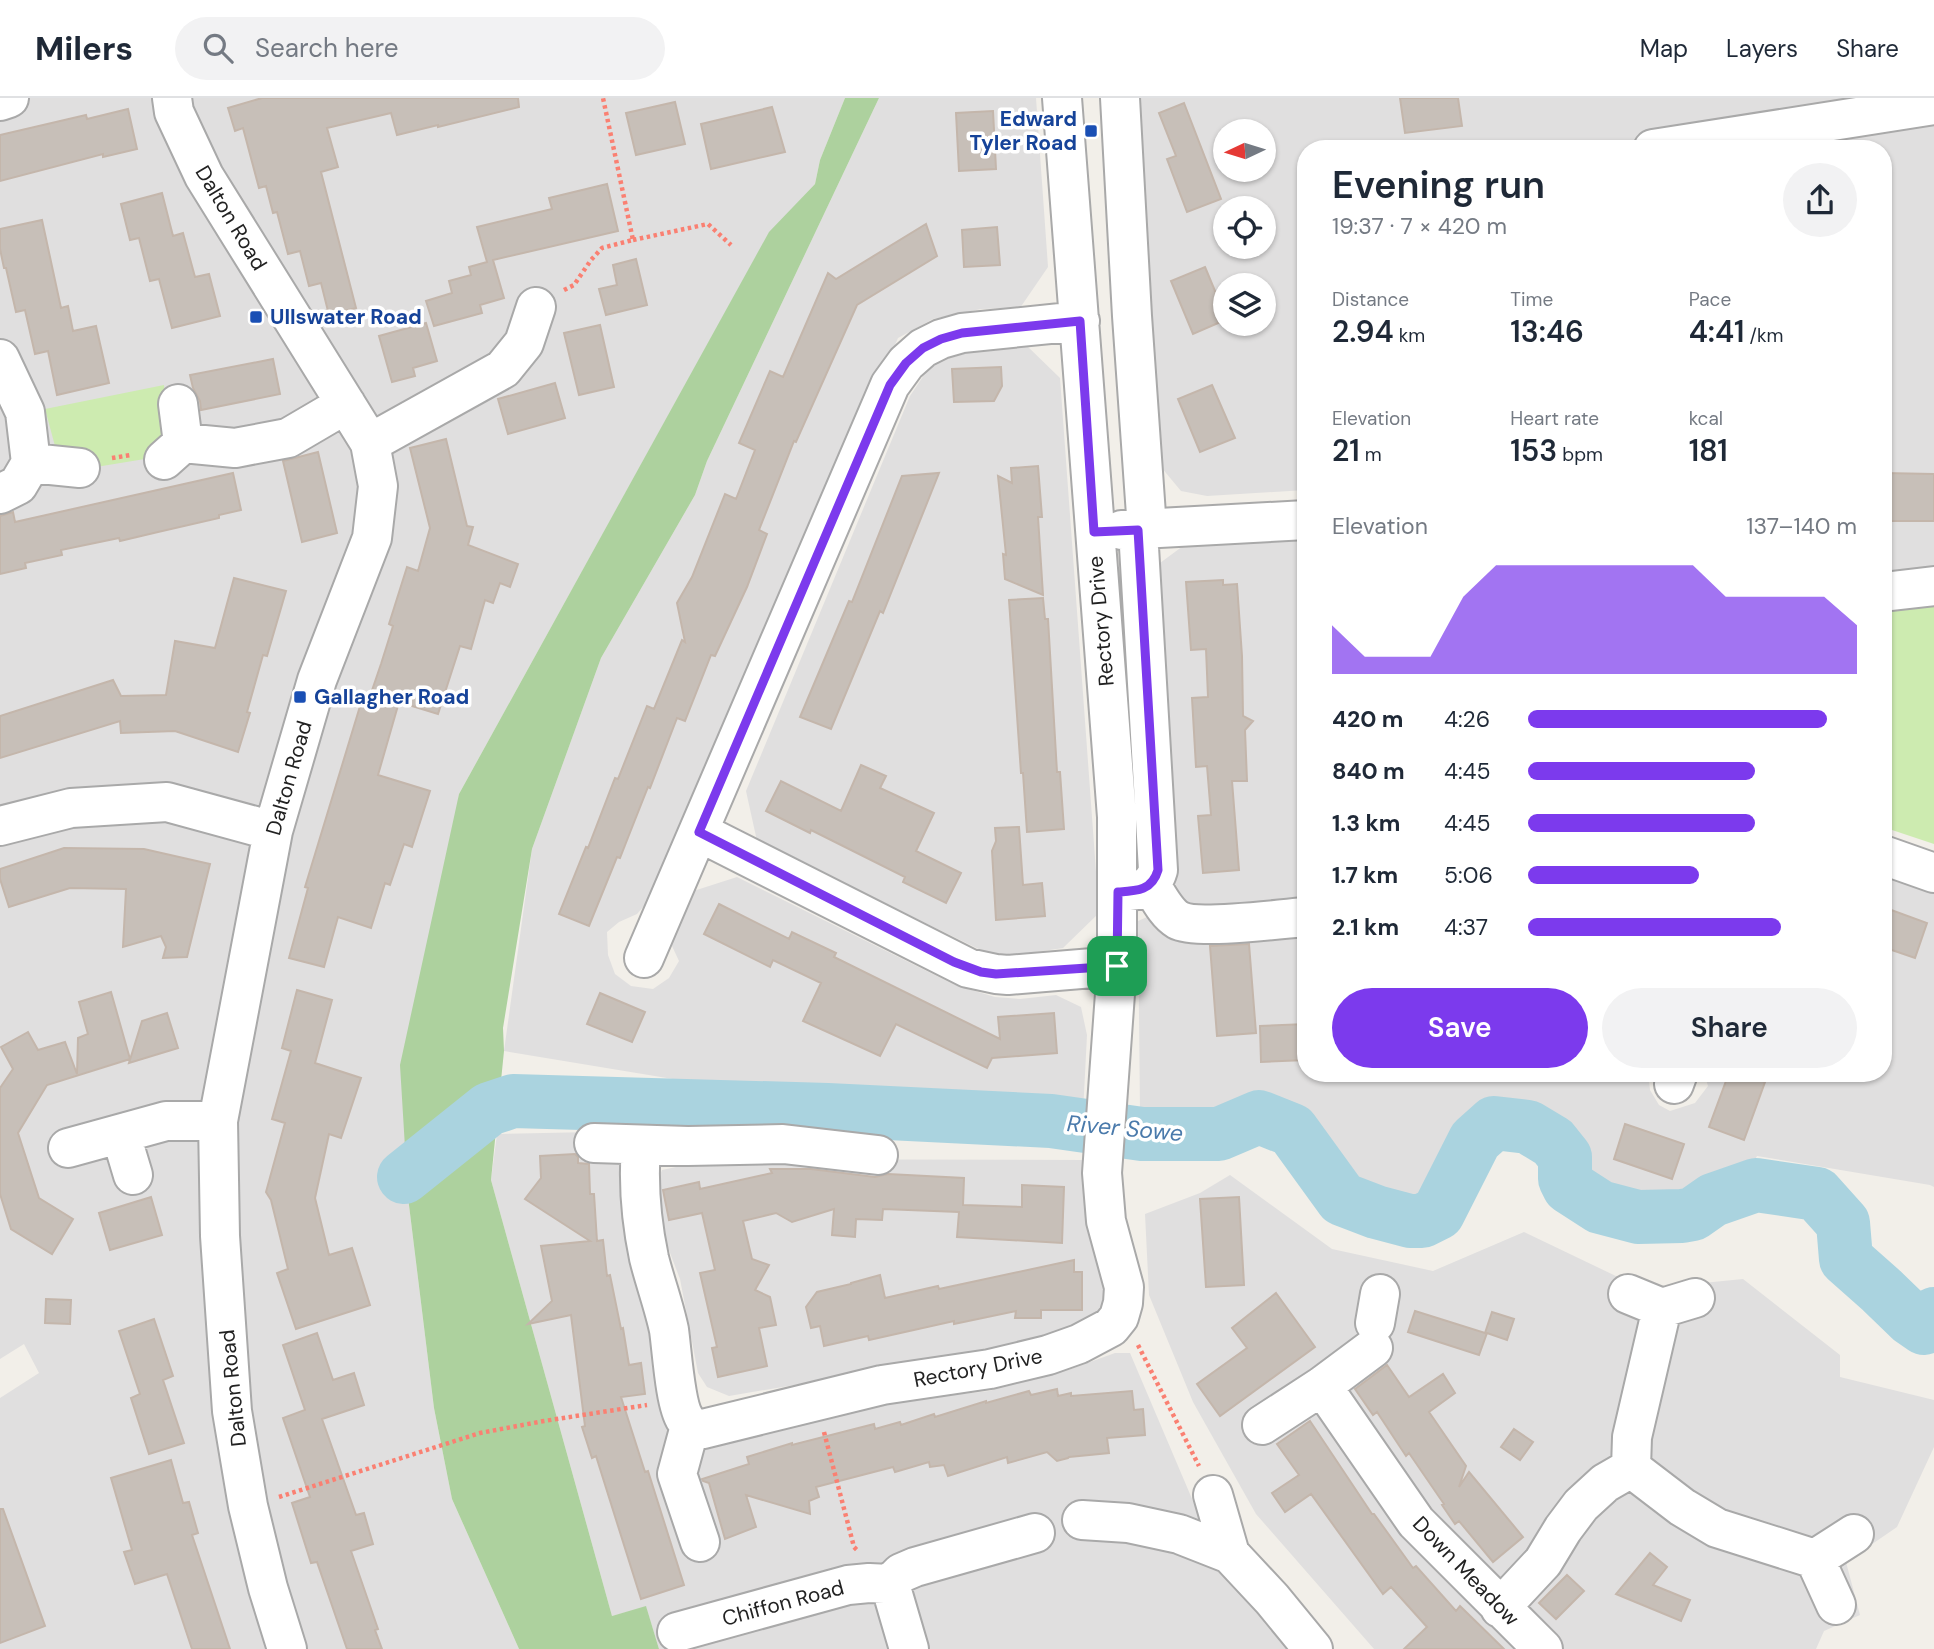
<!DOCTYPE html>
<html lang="en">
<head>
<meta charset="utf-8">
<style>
  :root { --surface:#fff; --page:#f2f2f3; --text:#1f2937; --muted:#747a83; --line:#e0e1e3; --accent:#7c3aed }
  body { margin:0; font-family:"DM Sans",sans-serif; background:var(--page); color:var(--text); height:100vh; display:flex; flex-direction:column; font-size:26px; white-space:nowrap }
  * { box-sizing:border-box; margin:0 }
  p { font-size:23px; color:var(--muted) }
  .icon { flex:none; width:38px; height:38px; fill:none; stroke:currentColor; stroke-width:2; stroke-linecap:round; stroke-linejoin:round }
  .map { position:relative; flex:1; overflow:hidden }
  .panel { position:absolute; left:1297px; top:42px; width:595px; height:942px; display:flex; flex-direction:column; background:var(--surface); border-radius:28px; box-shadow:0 2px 5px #0004 }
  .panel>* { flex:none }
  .needle { width:46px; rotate:266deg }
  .buttons { position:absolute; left:1213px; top:21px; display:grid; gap:14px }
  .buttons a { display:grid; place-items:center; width:63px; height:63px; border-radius:50%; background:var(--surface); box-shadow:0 2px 5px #0004; font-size:35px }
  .pin { position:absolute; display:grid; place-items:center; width:60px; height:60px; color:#fff; margin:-30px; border-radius:14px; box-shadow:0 4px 10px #0006 }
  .round { display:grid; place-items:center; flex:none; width:74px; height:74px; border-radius:37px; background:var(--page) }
  .overview { display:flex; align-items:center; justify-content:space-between; height:119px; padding:0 35px }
  h1 { font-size:38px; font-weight:600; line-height:52px }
  .figures { display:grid; grid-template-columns:repeat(3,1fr); gap:10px; height:119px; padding:7px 35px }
  .figures div { display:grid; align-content:center }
  .figures b { font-size:30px; font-weight:600 }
  .figures small { font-size:19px; font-weight:400 }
  .figures p { font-size:19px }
  .chart { height:196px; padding:14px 35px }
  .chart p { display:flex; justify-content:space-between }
  .chart svg { width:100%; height:126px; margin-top:7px; fill:var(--accent); opacity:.7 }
  .button { display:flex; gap:14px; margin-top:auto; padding:14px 35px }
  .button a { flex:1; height:80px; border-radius:42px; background:var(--accent); color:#fff; font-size:28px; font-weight:600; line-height:80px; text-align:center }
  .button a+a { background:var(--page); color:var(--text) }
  ul { padding:0 35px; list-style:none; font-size:23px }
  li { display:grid; grid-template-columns:112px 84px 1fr; align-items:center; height:52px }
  li i { height:18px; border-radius:9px; background:var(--accent) }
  header { display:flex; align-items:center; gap:42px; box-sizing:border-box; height:98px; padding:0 35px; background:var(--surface); border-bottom:2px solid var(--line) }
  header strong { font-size:33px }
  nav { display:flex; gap:38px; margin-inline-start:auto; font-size:24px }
  .search { width:490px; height:63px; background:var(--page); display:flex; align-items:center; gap:18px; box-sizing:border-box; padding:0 24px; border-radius:38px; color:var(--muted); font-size:26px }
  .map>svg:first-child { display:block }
</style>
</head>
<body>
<header>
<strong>Milers</strong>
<div class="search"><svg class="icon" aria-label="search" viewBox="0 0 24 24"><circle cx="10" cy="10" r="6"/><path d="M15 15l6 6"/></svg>Search here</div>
<nav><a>Map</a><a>Layers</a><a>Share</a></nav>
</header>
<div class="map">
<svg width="1934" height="1551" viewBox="0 0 1934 1551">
  <rect width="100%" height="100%" fill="#f2efe9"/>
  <path fill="#e0dfdf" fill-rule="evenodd" d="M0 0H845L820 62 815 86 769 135 459 696 408 1099 434 1310 452 1401 519 1551H0V1300L39 1275 24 1246 0 1261Z
    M879 0H1036L1048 169 1020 210 981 211 933 221 898 240 651 800 637 816 619 824 607 834 608 857 615 876 631 888 653 891 669 880 679 863 665 833 681 797 737 779 955 887 995 899 1020 901 1056 897 1081 909 1087 937 1083 1015 685 983 504 953 532 751 601 560 695 397 707 363Z
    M1140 0H1934V474L1883 478V51H1306L1305 392 1207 398 1181 393 1161 369ZM1225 33H1264V72H1225ZM1225 110H1264V149H1225ZM1225 187H1264V226H1225Z
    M1024 245 1060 280 1099 815 1063 850 997 860 757 743 746 693 910 298 932 265 992 248Z
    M1305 440 1306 975H1648L1650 992 1659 1007 1670 1013 1695 1005 1708 988 1704 975H1883V777L1934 795V1089L1930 1087 1757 1058 1742 1083 1659 1112 1591 1080 1565 1027 1471 1015 1448 1052 1433 1100 1360 1093 1307 1013 1220 1007 1197 1017 1140 1012 1138 823 1161 813 1171 795 1160 465 1183 448Z
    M592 1034 618 1064 622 1075 670 1328 989 1293 1068 1272 1115 1255H1130L1221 1469 1296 1551H659L646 1509 612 1518 491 1082 497 1036Z
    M714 1061 1082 1062 1110 1199 1090 1225 959 1259 729 1298 707 1289 698 1275 680 1181 662 1134 656 1088 662 1072Z
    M1230 1077 1332 1151 1433 1173 1524 1134 1643 1191 1743 1181 1840 1257V1279L1934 1302V1349L1897 1429 1846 1464 1860 1517 1824 1533 1816 1551H1374L1256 1416 1193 1304 1149 1197 1145 1116 1200 1095Z"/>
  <path fill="#cdebb0" d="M164 287 167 324 165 342 151 360 96 369 55 348 45 311Z
    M1934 506V746L1883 729V512Z"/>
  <path fill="#add19e" d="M845 0H879L707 363 695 397 601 560 532 751 503 930 504 953 491 1082 612 1518 646 1508 659 1551H519L452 1401 434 1310 408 1099 400 967 459 696 769 134 815 86 820 62Z"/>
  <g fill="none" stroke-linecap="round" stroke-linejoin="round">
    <path stroke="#aad3df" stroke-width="54" d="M404 1079 489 1011 513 1003 828 1012 1051 1023 1142 1036H1219L1259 1019 1292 1032 1342 1101 1376 1114 1410 1123H1422L1438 1115 1475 1042 1494 1025 1528 1029 1553 1044 1565 1059V1081L1569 1089 1600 1109 1638 1119 1682 1118 1693 1116 1713 1102 1756 1087 1817 1096 1843 1125 1846 1161 1881 1192 1911 1221 1924 1230 1929 1226 1934 1216"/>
  </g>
  <path fill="#c7bfb8" stroke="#c4b6ab" stroke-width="2" d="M262 0H518L519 9 438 29V27L397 37 391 15 327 30 338 69 321 74 356 210 329 217 321 185 309 188 300 153 288 156 277 114 273 115 266 88 259 90 243 30 235 33 228 10Z
    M1400 0H1458L1462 28 1405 35Z
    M675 4 685 46 636 57 626 15Z
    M1184 5 1221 101 1187 114 1167 61 1176 58 1159 15Z
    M772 9 785 54 711 71 701 26Z
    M128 11 137 51 103 59V56L0 83V37L86 17 87 21Z
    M993 13 996 71 959 73 956 15Z
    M607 86 618 133 493 162 504 200 480 207 482 215 434 228 426 203 452 195 449 183 471 177 469 169 487 164 477 129 552 111 549 100Z
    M162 95 173 138 183 135 195 179 209 176 220 218 172 230 159 181 150 183 139 140 130 142 121 106Z
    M42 122 61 210 68 208 73 233 96 228 109 285 57 297 48 253 35 256 25 212 16 214 6 170H4L0 151V131Z
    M926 126 937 158 857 207 796 344 794 343 759 432 767 436 747 489 715 558 711 557 685 623 677 620 650 690 648 689 629 737 620 760 617 759 589 828 559 816 586 749 588 750 615 680 618 681 647 608 654 611 682 542 685 544 677 505 692 479 725 396 736 401 755 352 739 345 770 273 783 279 828 175 836 181Z
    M997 129 1000 167 964 169 962 132Z
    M636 161 647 207 606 217 599 191 617 187 613 167Z
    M1205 169 1225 217V222L1193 236 1171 183Z
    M426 225 437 263 413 270 415 278 392 284 379 238Z
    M600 227 614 289 579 297 564 235Z
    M273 261 280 296 201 312 200 303 193 290 190 277Z
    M1001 269 1002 288 994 303 954 304 952 271Z
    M555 285 565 320 508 336 498 301Z
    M1212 287 1235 340 1200 354 1178 301Z
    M446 341 467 428 473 429 468 447 518 466 510 489 500 485 493 505 485 502 471 551 460 548 438 616 399 604 378 677 430 693 412 749 404 746 390 787 385 785 371 830 338 819 324 869 289 860 308 790 305 789 361 605 367 607 381 566 393 528 389 526 407 469 418 473 430 430 410 350Z
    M318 354 337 435 302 444 283 363Z
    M1038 368 1042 419H1038L1043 497 1005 481 1003 456 1006 457 998 378 1012 385 1011 370Z
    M233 375 241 412 219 417V420L158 434 120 443 119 440 61 452 62 457 25 465 26 470 0 476V418L13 414 15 424Z
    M939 375 883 515 880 513 831 631 800 619 849 503 852 504 902 378Z
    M1883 375 1934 376V423H1883Z
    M234 480 286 493 267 558 263 557 247 614 250 615 238 654 175 633 121 635 120 623 0 660V618L113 582 121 598 166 597 175 543 215 550Z
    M1223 482V487L1237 486 1242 558 1243 618 1253 623 1245 632 1247 683H1232L1239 772 1203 775 1198 718 1211 717 1207 668 1196 669 1192 600 1208 599 1206 551 1191 552 1186 484Z
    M1043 500 1045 521H1048L1057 674H1060L1064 731 1027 734 1023 675H1021L1009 502Z
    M861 667 886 678 880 690 934 715 916 753 961 775 946 805 903 784 905 779 811 732 810 735 766 713 781 683 841 713Z
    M1019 729 1023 787 1042 785 1045 818 996 822 992 753 996 743 995 730Z
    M64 750 144 751 210 766 187 859 163 860 166 849 161 838 123 849 126 791 70 790 9 809 0 781V771Z
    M719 806 789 841 792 834 836 855 834 859 1000 941 998 919 1054 915 1057 955 992 960 987 970 896 926 880 958 803 923 821 885 773 862 770 869 704 836Z
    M1883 809 1927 825 1915 860 1883 849Z
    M1249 846 1256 935 1217 938 1210 848Z
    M297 892 332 902 315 965 361 980 341 1040 329 1036 315 1100 329 1157 352 1150 370 1207 296 1231 277 1175 288 1171 271 1102 266 1094 285 1025 272 1021 291 953 282 950Z
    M111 894 130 961 47 987 18 1035 39 1100 73 1121 52 1156 11 1131 0 1096V990L13 971 1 949 28 934 38 952 65 944 77 976 78 940 88 936 79 904Z
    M600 895 645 914 632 944 587 926Z
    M167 915 178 950 129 965 142 923Z
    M1306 926V962L1261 964 1260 928Z
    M1729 975H1740L1765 984 1744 1042 1709 1029Z
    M1625 1026 1684 1046 1672 1081 1614 1061Z
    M575 1056 578 1059V1065L589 1066 590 1096H594L597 1143 603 1142 607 1178 610 1177 621 1231 623 1230 629 1267 641 1265 645 1296 621 1299 645 1374 648 1373 684 1487 641 1501 596 1358 592 1360 582 1329 585 1328 571 1217 528 1226 552 1203 541 1148 590 1143 525 1101 541 1080 540 1058Z
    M770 1071H811L875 1079 888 1076 964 1080 963 1107 1022 1109V1087L1064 1089 1062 1145 957 1139 959 1114 883 1111 882 1122 856 1121 855 1139 832 1137 834 1111 792 1124 776 1115 743 1123 752 1161 769 1167 755 1192 770 1199 776 1227 759 1230 767 1268 718 1279 712 1250 717 1249 700 1175 715 1172 702 1115 669 1122 663 1092 699 1084 700 1091 772 1075Z
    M151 1099 162 1137 110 1152 99 1115Z
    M1239 1099 1244 1187 1206 1189 1200 1101Z
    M1074 1162V1174H1082V1212H1041V1220H1015L1016 1213 954 1226V1223L869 1242 868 1238 824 1248 820 1228 811 1230 806 1209 817 1194 851 1186V1185L880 1177 885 1200 938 1188 939 1191Z
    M1276 1195 1315 1249 1220 1318 1197 1286 1247 1250 1232 1230Z
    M46 1201 71 1202 70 1226 45 1225Z
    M1415 1213 1485 1235 1492 1214 1514 1221 1507 1242 1487 1235 1479 1257 1408 1234Z
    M154 1221 173 1278 163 1282 184 1345 149 1356 131 1300 140 1296 119 1233Z
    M317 1235 333 1282 354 1275 364 1307 322 1321 356 1417 364 1415 373 1446 351 1453 378 1531 375 1532 382 1551H347L317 1464 311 1465 292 1405 310 1399 283 1320 305 1312 283 1247Z
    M1387 1267 1409 1299 1443 1276 1455 1295 1429 1314 1466 1368 1459 1389 1469 1374 1523 1439 1493 1464 1459 1423 1455 1426 1442 1407 1444 1406 1409 1355 1406 1358 1377 1314 1373 1317 1355 1291Z
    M1057 1291 1058 1298 1071 1295V1298L1132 1293 1134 1312 1143 1311 1145 1337 1107 1340 1109 1355 1069 1359 1068 1360 1057 1363 1047 1354 1008 1365 1007 1359 948 1378 944 1367 930 1369 929 1364 895 1374 893 1369 816 1389 819 1399 809 1403 810 1416 746 1397 756 1429 725 1441 709 1385 703 1383 702 1381 749 1366 747 1359 792 1345V1347L874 1326 875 1331 900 1324 901 1327 934 1316 935 1319 986 1303V1305L1029 1293 1031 1297Z
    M1310 1323 1372 1416H1374L1413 1470 1416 1468 1456 1513 1460 1508 1504 1551H1404L1427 1529 1391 1489 1383 1496 1311 1396 1285 1414 1272 1395 1299 1377 1277 1346Z
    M1514 1331 1533 1344 1520 1362 1501 1349Z
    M171 1362 183 1405 189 1404 198 1435 192 1437 230 1551H192L167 1476 135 1486 124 1454 132 1452 111 1380Z
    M0 1411H3L45 1528 0 1545Z
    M1650 1455 1667 1469 1653 1487 1690 1502 1681 1523 1616 1496Z
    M1567 1477 1584 1493 1556 1521 1539 1505Z"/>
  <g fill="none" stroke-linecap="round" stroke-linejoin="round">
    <g stroke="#a9a9a9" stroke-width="42">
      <path id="minor" d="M172 0 174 14 204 78 370 345 378 388 372 440 317 582 273 733 218 1023 220 1138 232 1313 248 1408 268 1490 287 1551
        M1120 0 1132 218 1147 431
        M0 3 9 0
        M1653 51 1934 7
        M0 261 25 314 31 365 18 387 0 396
        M183 345 235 350 288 340 346 306
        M370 345 503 271 524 245 536 209
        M164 362 183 345 178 306
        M31 365 80 370
        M1122 432 1306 422
        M1883 494 1934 488
        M0 728 71 710 167 704 273 733
        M699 734 968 870 996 876 1008 877 1117 868
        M1883 757 1934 775
        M1151 787C1158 798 1166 815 1178 822 1196 832 1281 821 1306 819
        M1118 794C1136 793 1152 793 1158 772L1138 432
        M644 860 890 287 906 265 923 250 941 241 962 235 1080 223
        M1674 986 1678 975
        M121 1037 133 1077
        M594 1045 688 1048 783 1046 878 1057
        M641 1048C638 1086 641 1122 649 1160 655 1184 664 1208 669 1232 672 1253 675 1306 685 1321 689 1329 695 1329 703 1331L882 1287 990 1271 1048 1257 1079 1246 1111 1229 1119 1219 1123 1205 1124 1189 1106 1123 1102 1075 1117 868V719L1062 0
        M68 1050 166 1023H218
        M1628 1196 1662 1210 1695 1200
        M1375 1225 1380 1196
        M1322 1288 1416 1424 1543 1551
        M1262 1327 1322 1288 1373 1250
        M690 1328 677 1376 700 1444
        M1631 1370 1682 1409 1717 1430 1815 1461 1854 1436
        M1213 1397 1230 1456
        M1082 1422 1128 1425 1179 1436 1230 1456 1272 1501 1313 1551
        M1815 1461 1836 1507
        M890 1486 909 1551
        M1500 1510 1543 1464 1563 1431 1581 1407 1605 1385 1631 1370 1632 1339 1662 1210
        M677 1534 848 1487 869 1485 890 1486 901 1475 915 1469 1035 1435"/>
    </g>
    <path stroke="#fa8072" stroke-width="4.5" stroke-dasharray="3.5 3.5" stroke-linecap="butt" d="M633 142 708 126 731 147
      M564 192 574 187 591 162 602 150 633 142 603 0
      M112 360 131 357
      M1138 1247 1199 1368
      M824 1334 854 1449 858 1453
      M279 1399 480 1335 544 1323 647 1307"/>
    <use href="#minor" stroke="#fff" stroke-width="38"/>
  </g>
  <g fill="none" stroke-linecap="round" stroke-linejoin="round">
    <g stroke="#fff" stroke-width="14">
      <path id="route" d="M1080 223 1094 434 1138 432 1158 772C1152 793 1136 793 1118 794L1117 868 996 876 981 874 954 864 699 734 890 287 906 265 923 250 941 241 962 235Z"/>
    </g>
    <use href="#route" stroke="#7c3aed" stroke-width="9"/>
  </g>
  <g fill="#1a4fb4" stroke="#fff" stroke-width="2.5">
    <rect x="1084" y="26" width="14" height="14" rx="3.5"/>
    <rect x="249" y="212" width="14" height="14" rx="3.5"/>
    <rect x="293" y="592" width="14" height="14" rx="3.5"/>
  </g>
  <g text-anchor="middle" stroke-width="7" stroke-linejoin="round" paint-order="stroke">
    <g font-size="21" font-weight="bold" fill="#164399" stroke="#fff" text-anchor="start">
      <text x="1077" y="28" text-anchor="end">Edward<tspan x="1077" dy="24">Tyler Road</tspan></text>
      <text x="270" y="226">Ullswater Road</text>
      <text x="314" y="606">Gallagher Road</text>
    </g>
    <g font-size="21" fill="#222" stroke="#fff">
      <text transform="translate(231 120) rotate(59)" y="7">Dalton Road</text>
      <text transform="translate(1101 523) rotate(-95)" y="7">Rectory Drive</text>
      <text transform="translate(289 680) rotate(-74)" y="7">Dalton Road</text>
      <text transform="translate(978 1270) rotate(-11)" y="7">Rectory Drive</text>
      <text transform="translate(233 1290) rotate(-96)" y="7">Dalton Road</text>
      <text transform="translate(1466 1473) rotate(46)" y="7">Down Meadow</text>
      <text transform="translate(783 1505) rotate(-15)" y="7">Chiffon Road</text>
    </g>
    <g font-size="23" font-style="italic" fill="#4a7aab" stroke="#fff">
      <text transform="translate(1125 1030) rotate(5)" y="8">River Sowe</text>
    </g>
  </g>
</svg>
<div class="buttons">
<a><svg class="needle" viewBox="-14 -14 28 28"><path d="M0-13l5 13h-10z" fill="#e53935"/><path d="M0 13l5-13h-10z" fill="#747a83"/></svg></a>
<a><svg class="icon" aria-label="locate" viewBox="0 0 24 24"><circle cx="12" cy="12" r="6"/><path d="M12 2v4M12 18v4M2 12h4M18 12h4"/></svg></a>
<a><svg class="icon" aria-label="layers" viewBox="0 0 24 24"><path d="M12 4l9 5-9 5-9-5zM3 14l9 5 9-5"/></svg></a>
</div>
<div class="pin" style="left:1117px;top:868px;background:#1e9e55"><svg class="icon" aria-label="arrive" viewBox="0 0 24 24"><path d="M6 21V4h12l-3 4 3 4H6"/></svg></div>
<section class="panel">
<div class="overview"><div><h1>Evening run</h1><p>19:37 · 7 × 420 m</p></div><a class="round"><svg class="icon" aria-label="share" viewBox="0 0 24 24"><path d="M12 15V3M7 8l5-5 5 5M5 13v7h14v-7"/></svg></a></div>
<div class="figures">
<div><p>Distance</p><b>2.94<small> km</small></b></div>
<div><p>Time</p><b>13:46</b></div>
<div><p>Pace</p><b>4:41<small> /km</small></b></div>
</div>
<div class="figures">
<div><p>Elevation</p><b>21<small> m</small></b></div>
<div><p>Heart rate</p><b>153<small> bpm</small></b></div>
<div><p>kcal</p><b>181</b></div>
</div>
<div class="chart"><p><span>Elevation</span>137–140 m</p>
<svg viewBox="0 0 160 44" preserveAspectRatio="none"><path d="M0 44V27L10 38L20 38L30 38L40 17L50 6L60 6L70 6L80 6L90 6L100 6L110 6L120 17L130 17L140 17L150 17L160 27V44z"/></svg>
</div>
<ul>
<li><b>420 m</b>4:26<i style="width:91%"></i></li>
<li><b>840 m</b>4:45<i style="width:69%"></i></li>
<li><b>1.3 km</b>4:45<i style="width:69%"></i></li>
<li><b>1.7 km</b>5:06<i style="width:52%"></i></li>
<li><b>2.1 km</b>4:37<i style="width:77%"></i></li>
</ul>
<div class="button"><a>Save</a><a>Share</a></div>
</section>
</div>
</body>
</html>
